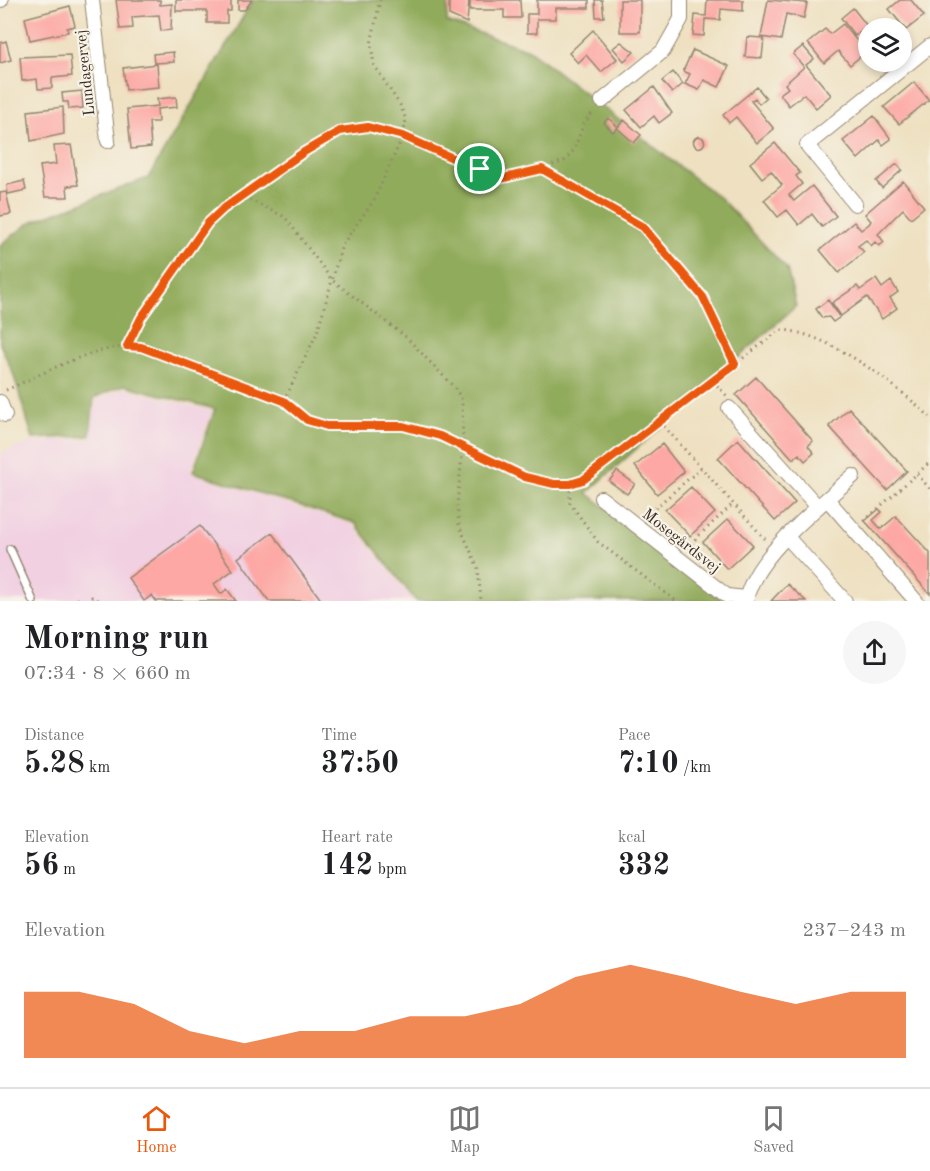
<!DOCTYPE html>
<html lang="en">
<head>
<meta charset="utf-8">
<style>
  :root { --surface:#fff; --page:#f6f6f6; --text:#202124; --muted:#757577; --line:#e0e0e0; --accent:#ea580c }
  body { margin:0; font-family:"Old Standard TT",serif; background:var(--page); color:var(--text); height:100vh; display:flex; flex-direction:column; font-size:22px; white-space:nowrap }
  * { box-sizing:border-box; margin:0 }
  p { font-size:20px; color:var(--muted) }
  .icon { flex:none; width:33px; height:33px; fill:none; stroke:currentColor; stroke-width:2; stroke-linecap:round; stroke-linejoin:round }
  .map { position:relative; height:601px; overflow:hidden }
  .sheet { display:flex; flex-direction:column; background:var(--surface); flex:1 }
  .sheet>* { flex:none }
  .tools { position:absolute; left:858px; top:18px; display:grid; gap:12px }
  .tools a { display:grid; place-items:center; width:54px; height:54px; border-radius:50%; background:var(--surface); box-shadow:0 3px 9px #0003; font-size:30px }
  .pin { position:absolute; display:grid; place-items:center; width:51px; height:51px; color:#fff; margin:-26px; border:3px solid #fff; border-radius:50%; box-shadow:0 2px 6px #0007 }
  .round { display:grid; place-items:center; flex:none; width:63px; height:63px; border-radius:32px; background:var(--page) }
  .head { display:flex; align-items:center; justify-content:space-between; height:102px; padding:0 24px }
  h1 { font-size:33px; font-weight:800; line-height:45px }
  .metrics { display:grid; grid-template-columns:repeat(3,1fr); gap:9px; height:102px; padding:6px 24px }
  .metrics div { display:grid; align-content:center }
  .metrics b { font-size:30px; font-weight:800 }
  .metrics small { font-size:16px; font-weight:400 }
  .metrics p { font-size:16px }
  .chart { height:168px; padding:12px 24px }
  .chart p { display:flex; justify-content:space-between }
  .chart svg { width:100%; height:108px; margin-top:6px; fill:var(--accent); opacity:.7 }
  .menu { display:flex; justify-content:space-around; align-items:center; height:84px; border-top:2px solid var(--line); background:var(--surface); font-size:16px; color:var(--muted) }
  .menu a { display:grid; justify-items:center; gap:3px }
  .menu .current { color:var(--accent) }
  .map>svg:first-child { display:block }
</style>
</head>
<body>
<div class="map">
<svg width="930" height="601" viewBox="0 0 930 601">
  <rect width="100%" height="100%" fill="#f7f3e8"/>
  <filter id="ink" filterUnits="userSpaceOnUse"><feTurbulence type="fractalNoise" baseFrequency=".0167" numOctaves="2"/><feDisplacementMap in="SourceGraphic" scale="12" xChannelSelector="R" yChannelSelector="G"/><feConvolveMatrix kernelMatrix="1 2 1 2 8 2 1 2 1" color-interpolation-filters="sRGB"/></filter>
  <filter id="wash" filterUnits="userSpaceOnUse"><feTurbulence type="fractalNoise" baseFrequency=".008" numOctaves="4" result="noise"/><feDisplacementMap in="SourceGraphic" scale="24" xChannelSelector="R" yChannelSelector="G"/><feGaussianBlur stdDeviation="1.35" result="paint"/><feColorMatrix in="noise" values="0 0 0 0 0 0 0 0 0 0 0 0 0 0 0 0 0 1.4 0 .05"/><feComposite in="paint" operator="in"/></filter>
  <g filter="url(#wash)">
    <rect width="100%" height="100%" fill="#eee0c0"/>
    <path fill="#f1d0e2" d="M124 388 212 411 190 473 353 525 414 601H0V454L32 442 91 439 96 400Z"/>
    <path fill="#91ab5c" stroke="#666a3d" stroke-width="1.5" d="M253 0H448L447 22 529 50 721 199 787 269 796 306 587 493 723 601H416L355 523 193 472 215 409 124 385 94 398 90 436 33 439 13 373 0 344V245L31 222 148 178Z"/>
    <g id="blocks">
      <path fill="#fda8a4" d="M116 0H160V5L172 4 171 30 161 31 159 15 132 17 133 28 120 29Z
        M176 0H231V11H227V23H207V11H176Z
        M238 0H252L245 10H238Z
        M449 0H469L467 23 449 15Z
        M470 0H520L521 18H504V10H470Z
        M537 0H589V8H556V19H537V33H527V14H537Z
        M595 0H602L604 17H596Z
        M620 0H640V32H620Z
        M707 0H743V11L721 9 720 20 705 19 704 36 693 35 695 15 706 16Z
        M768 0 807 3 804 18 786 14 781 40 761 37Z
        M900 0H911L924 16 906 30 889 9Z
        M70 6 75 26 67 28 68 32 30 40 25 18Z
        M853 8 867 26 855 36 841 18Z
        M843 24 866 52 850 65 838 51 824 63 808 43 825 29 830 34Z
        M593 30 617 59 601 72 586 55 578 63 569 53Z
        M747 37 764 38 762 58 745 57Z
        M6 41 11 60 0 63V43Z
        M621 42 634 52 624 61 613 48Z
        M803 46 814 59 806 65 831 95 816 108 804 94 789 106 780 94 788 88 785 84 804 67 793 54Z
        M693 50 729 66 719 87 704 80 699 90 685 84 690 74 683 71Z
        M173 52 174 62 154 63 153 54Z
        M70 55 72 76 52 78V88L38 89 37 79 22 81 20 57Z
        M157 64 159 87 126 90 123 68Z
        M673 72 683 84 672 93 662 81Z
        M914 82 929 100 899 124 884 107Z
        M654 87 672 113 659 123 654 116 641 127 626 110Z
        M757 87 766 98 759 104 755 98 751 101 774 129 757 143 736 117 729 123 723 115Z
        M82 91 83 108 69 109 68 102H63L62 93Z
        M176 97 177 107 157 109 158 122H149L151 147 131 149 127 109 158 106 157 99Z
        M63 107 64 134 31 141 28 111Z
        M874 116 891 139 883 145 879 140 858 159 843 141Z
        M608 118 618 127 624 120 641 135 634 143 617 128 613 132 604 123Z
        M693.5 142a5.5 5.5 0 1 1 11 0a5.5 5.5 0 1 1-11 0Z
        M775 143 800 173 796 176 802 184 789 195 794 201 812 186 836 216 822 227 812 214 799 225 787 210 778 217 764 200 782 185 771 171 762 178 750 163Z
        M71 145 78 185 67 186 68 197H45L40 166 56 164 54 146Z
        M897 164 902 170 882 188 876 181Z
        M24 181 26 190 8 194 7 185Z
        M903 181 924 207 911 218 903 209 878 234 884 242 879 246 875 242 871 246 866 240 858 246 864 252 839 273 820 250 854 222 861 230 869 224 871 221 865 214Z
        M6 192 11 214 0 216V193Z
        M876 279 882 288 891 281 898 292 890 298 897 308 882 319 867 297 841 316 832 303 857 286 860 290Z
        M828 300 840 317 833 322 829 317 822 318 816 309Z
        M756 377 813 441 808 446 814 453 805 461 799 454 793 459 736 395Z
        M849 408 907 471 887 490 829 426Z
        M738 439 795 503 775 521 718 458Z
        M662 444 684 472 657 494 635 466Z
        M617 471 635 484 627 494 609 481Z
        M691 487 715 513 690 536 665 510Z
        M879 509 882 512 873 520 881 529 896 516 930 553V594L865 521Z
        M728 519 753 545 727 569 703 542Z
        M200 526 233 570 214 584 221 594 227 589 236 601H156L152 595 144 601 128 578Z
        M272 533 322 601H269L238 558Z
        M787 584 806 601H771Z"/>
    </g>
  </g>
  <g filter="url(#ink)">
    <use href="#blocks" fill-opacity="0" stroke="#94856f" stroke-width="1.5"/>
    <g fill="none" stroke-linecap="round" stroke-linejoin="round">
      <g stroke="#94856f" stroke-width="10">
        <path id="service" d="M10 549 33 601"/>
      </g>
      <g stroke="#94856f" stroke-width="16">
        <path id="minor" d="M0 0H1
          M92 0 108 141
          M602 101 663 51 681 19V0
          M855 204 807 145 930 46
          M0 402 5 415
          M729 408 818 507
          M601 498 727 596 746 598
          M827 499 916 601
          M787 537 845 601
          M746 601C753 557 820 506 853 476"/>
      </g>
      <path stroke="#94856f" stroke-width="3" stroke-dasharray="1.5 4.5" stroke-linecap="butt" d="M542 169 643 227 703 297 735 365
        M244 197 285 217 332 280 406 337 455 388 462 400 463 447 457 504 459 525 478 568 481 601
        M127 346 141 318 208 223 223 209 304 152 340 131 368 127 403 136 500 179 521 176 564 161 574 150 584 123 593 112
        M713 381 727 396
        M6 390C48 372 95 343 141 347L284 401 307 420 327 426H403L440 436 525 477 554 484H570L583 480 780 330C827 331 896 385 930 417
        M284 401 317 333 342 245 374 200 403 136 406 120 400 105 374 65 371 44 380 0
        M660 422 765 539
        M917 474 930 489
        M570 484V503L598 542 676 601
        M646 516 701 468
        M864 521 930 462
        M689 550 693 541 733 504
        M77 599 84 601
        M86 601 92 597 99 601"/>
      <use href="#service" stroke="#fff" stroke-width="7"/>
      <use href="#minor" stroke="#fff" stroke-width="14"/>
    </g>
  </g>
  <g fill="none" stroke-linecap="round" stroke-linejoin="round" filter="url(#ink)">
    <g stroke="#fff" stroke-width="12">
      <path id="route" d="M368 127 403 136 500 179 542 169 643 227 703 297 735 364 583 480 570 484H554L525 477 440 436 403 426H327L307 420 284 401 141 347 127 346 141 318 208 223 223 209 304 152 340 131Z"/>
    </g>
    <use href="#route" stroke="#ea580c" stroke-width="8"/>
  </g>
  <g text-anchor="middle" stroke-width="4.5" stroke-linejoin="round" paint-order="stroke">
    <g font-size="16" fill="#3b2a1e" stroke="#f7f3e8">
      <text transform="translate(84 73) rotate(-96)" y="6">Lundagervej</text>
      <text transform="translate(682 540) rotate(38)" y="6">Mosegårdsvej</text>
    </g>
  </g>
</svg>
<div class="tools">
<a><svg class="icon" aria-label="layers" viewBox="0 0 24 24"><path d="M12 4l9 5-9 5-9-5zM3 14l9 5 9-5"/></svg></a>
</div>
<div class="pin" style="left:480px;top:169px;background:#1e9e55"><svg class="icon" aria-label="arrive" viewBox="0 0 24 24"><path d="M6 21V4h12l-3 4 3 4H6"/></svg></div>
</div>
<section class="sheet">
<div class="head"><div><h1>Morning run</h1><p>07:34 · 8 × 660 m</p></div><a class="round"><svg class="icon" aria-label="share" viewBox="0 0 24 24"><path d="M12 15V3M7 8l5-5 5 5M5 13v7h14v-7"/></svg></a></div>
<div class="metrics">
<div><p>Distance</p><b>5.28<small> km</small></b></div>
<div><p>Time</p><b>37:50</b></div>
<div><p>Pace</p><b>7:10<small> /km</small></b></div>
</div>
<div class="metrics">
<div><p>Elevation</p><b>56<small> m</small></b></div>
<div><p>Heart rate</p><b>142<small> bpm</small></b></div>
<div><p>kcal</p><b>332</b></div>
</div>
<div class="chart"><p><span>Elevation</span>237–243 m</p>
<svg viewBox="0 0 160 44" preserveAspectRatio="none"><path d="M0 44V17L10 17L20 22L30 33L40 38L50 33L60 33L70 27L80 27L90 22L100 11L110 6L120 11L130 17L140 22L150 17L160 17V44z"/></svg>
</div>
</section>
<nav class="menu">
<a class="current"><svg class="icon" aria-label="home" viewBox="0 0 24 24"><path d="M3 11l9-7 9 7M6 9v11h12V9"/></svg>Home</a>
<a><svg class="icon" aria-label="map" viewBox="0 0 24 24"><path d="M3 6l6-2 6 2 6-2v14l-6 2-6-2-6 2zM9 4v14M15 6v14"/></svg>Map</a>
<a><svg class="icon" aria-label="saved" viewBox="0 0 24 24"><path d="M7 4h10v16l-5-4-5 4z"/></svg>Saved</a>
</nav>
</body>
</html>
